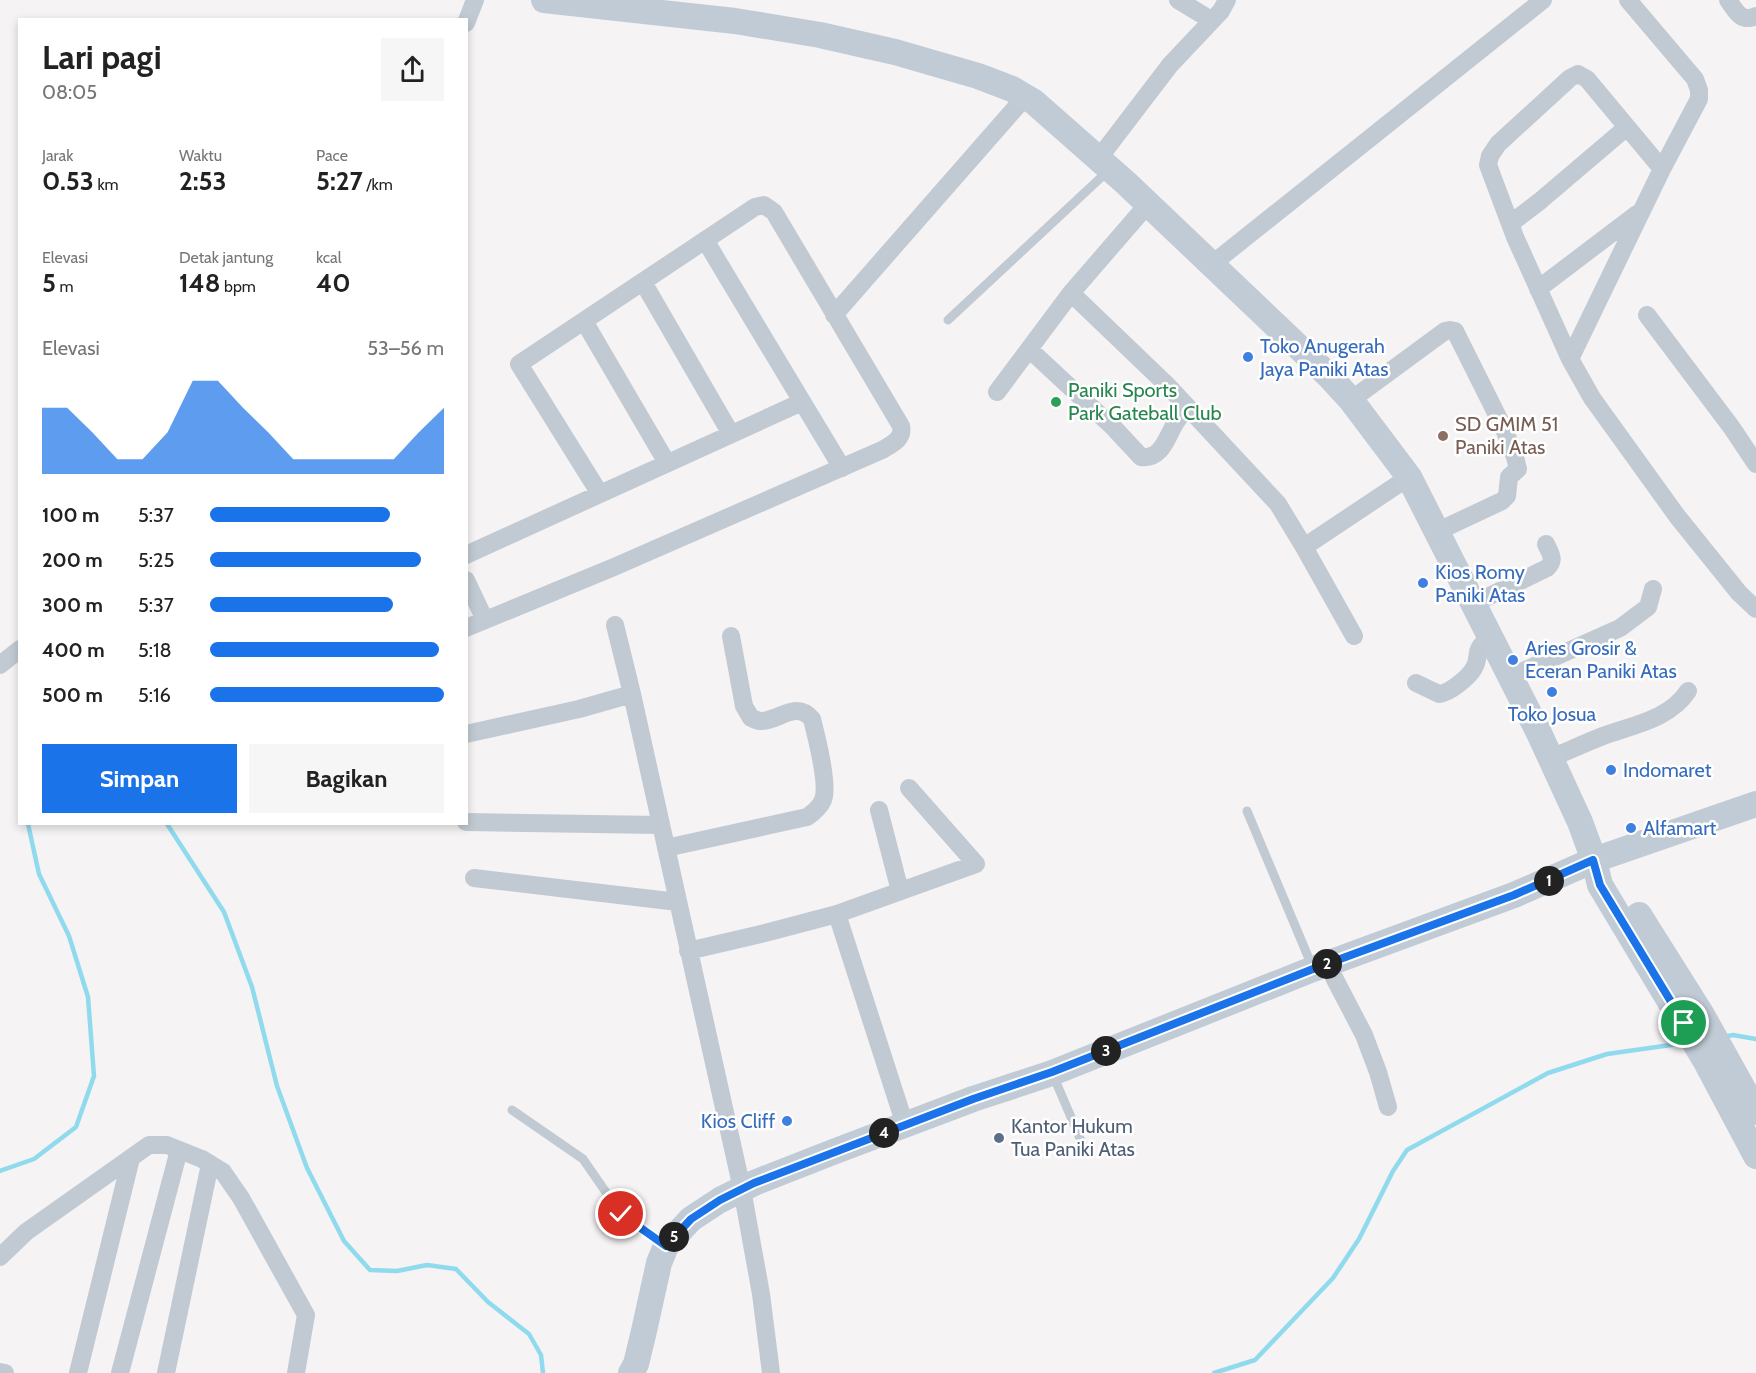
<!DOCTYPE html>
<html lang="id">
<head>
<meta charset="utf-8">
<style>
  :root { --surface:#fff; --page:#f6f6f6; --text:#222; --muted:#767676; --accent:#1a73e8 }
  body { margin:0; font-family:Cabin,sans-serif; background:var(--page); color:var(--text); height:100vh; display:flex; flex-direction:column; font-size:22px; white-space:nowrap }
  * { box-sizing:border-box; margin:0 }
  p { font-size:20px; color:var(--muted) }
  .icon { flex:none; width:33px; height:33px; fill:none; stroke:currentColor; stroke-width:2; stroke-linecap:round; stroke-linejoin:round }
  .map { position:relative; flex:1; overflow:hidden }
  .side { position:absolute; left:18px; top:18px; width:450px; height:807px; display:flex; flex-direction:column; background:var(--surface); border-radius:0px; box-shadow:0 3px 9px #0003 }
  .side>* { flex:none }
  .pin { position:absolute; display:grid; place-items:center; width:51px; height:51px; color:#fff; margin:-26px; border:3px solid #fff; border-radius:50%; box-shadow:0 2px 6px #0007 }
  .km { position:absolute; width:30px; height:30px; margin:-15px; border-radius:50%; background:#222; color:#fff; font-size:16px; line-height:30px; text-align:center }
  .round { display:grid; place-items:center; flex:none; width:63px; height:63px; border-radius:0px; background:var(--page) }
  .summary { display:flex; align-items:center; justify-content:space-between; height:102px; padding:0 24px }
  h1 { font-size:33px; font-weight:700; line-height:45px }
  .metrics { display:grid; grid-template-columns:repeat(3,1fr); gap:9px; height:102px; padding:6px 24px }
  .metrics div { display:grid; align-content:center }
  .metrics b { font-size:26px; font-weight:700 }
  .metrics small { font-size:16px; font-weight:400 }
  .metrics p { font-size:16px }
  .chart { height:168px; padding:12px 24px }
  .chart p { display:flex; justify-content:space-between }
  .chart svg { width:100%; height:108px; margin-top:6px; fill:var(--accent); opacity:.7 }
  .button { display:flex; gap:12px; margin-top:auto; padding:12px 24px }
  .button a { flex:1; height:69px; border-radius:0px; background:var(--accent); color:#fff; font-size:24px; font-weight:700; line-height:69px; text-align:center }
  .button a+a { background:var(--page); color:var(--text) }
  ul { padding:0 24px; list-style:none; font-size:20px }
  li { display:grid; grid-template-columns:96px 72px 1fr; align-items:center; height:45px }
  li i { height:15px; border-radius:8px; background:var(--accent) }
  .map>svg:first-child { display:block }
</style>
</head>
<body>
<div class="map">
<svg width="1756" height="1373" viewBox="0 0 1756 1373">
  <rect width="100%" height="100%" fill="#f5f3f3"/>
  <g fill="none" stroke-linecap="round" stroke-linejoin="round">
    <path stroke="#90daee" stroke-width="4.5" d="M167 824 224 912 252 987 277 1086 307 1168 344 1241 370 1270 397 1271 427 1265 456 1269 488 1302 529 1334 541 1355 543 1373
      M1723 1037 1733 1035 1756 1039
      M0 1171 34 1159 76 1127 94 1076 88 997 69 936 39 874 28 824
      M1214 1373 1255 1360 1333 1278 1359 1239 1393 1171 1407 1150 1548 1073 1607 1054 1685 1043"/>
    <path stroke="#c1cad2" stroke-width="9" d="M948 320 1109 170
      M1247 811 1312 966
      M1053 1075 1085 1150
      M512 1110 583 1159 621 1214 664 1245"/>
    <path stroke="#c1cad2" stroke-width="18" d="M1178 0 1211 20
      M1728 0C1736 11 1741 23 1756 16
      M466 23 475 0
      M1099 158 1170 65 1221 11 1227 0
      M1662 169 1587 79 1578 74 1570 78 1498 144 1490 156 1488 165 1515 237 1570 359 1592 398 1677 516 1739 593 1756 609
      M1510 224 1540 201 1627 127
      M705 240 842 468
      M1211 265 1543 0
      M643 282 731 434
      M1538 289 1637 214
      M1071 293 1167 385 1278 504 1304 547 1354 636
      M834 315 1025 97
      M1647 315 1732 428 1756 464
      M584 321 667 463
      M1029 349 1114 428 1141 457C1162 460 1167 436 1176 422 1179 417 1184 412 1188 408
      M1570 359 1662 169 1699 99V90L1695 79 1628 0
      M997 392 1071 293 1148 204
      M1351 400 1445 331 1450 330 1455 331 1504 429 1515 457 1518 469 1509 477 1507 496 1502 501 1436 532
      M1304 547 1409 477
      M466 555 802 402
      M466 580 485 620
      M1473 604 1547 568C1556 560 1550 553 1546 544
      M615 625 632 694 742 1189 761 1294 771 1373
      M466 628 614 567 882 450C892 444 904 439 901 426L774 212 764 205 755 207 519 364 600 494
      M0 665 20 649
      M1510 677 1620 628 1648 607 1653 589
      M1416 683 1439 694C1450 693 1469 677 1474 668 1482 653 1471 653 1489 638
      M466 734 579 709 632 694
      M1551 758C1568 751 1585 743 1603 736 1633 725 1670 719 1688 691
      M879 810 900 891
      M466 822 661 825
      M666 848 807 817C813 813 820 807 823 800 829 785 816 735 812 719 796 700 779 721 761 721 758 721 754 719 751 718L744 706 731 636
      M474 878 678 902
      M837 914 905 1125
      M688 951 761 934 837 914 976 864 909 788
      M1327 964 1364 1035 1378 1072 1388 1107
      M0 1257 26 1232 149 1145H167L202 1159 223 1172 241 1198 306 1315 296 1373
      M0 1372 5 1373
      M78 1373 131 1158
      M120 1373 179 1150
      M166 1373 210 1164"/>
    <path stroke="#c1cbd6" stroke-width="26" d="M544 0 735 21 820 35 895 52 978 76 1012 89 1034 102 1126 183 1328 375 1351 400 1409 477 1539 733 1580 822 1594 860 1600 885 1705 1060 1756 1156
      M1639 915 1702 1015 1756 1112
      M631 1373 636 1364 644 1331 659 1263 666 1246 691 1219 720 1200 754 1183 833 1152 973 1099 1052 1073 1313 969 1514 895 1594 860 1756 804"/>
  </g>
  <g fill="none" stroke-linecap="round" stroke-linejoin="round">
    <g stroke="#fff" stroke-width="12">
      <path id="route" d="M621 1214 666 1246 691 1219 720 1200 754 1183 973 1099 1052 1072 1313 969 1514 895 1593 860 1600 885 1684 1023"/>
    </g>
    <use href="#route" stroke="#1a73e8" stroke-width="8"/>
  </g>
  <g fill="#3f7fe0" stroke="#fff" stroke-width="2">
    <circle cx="1248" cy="357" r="6"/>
    <circle cx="1423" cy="583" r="6"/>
    <circle cx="1513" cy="660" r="6"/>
    <circle cx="1552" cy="692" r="6"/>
    <circle cx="1611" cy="770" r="6"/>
    <circle cx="1631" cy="828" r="6"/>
    <circle cx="787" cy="1121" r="6"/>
  </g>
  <circle fill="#2e9e5b" stroke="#fff" stroke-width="2" cx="1056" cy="402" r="6"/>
  <circle fill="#8d6e63" stroke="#fff" stroke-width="2" cx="1443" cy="436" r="6"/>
  <circle fill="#5c6f8a" stroke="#fff" stroke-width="2" cx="999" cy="1138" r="6"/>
  <g text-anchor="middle" stroke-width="5" stroke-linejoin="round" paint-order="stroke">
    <g font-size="20" fill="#366cbe" stroke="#fff" text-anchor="start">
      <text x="1260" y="353">Toko Anugerah<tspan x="1260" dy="23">Jaya Paniki Atas</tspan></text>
      <text x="1435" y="579">Kios Romy<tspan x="1435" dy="23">Paniki Atas</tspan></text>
      <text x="1525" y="655">Aries Grosir &amp;<tspan x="1525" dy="23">Eceran Paniki Atas</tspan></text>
      <text x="1552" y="721" text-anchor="middle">Toko Josua</text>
      <text x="1623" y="777">Indomaret</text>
      <text x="1643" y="835">Alfamart</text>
      <text x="775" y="1128" text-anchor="end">Kios Cliff</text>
    </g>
    <g font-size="20" fill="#27864d" stroke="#fff" text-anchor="start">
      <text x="1068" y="397">Paniki Sports<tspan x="1068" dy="23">Park Gateball Club</tspan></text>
    </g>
    <g font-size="20" fill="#785e54" stroke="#fff" text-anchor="start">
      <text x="1455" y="431">SD GMIM 51<tspan x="1455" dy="23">Paniki Atas</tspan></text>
    </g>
    <g font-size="20" fill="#4e5e75" stroke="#fff" text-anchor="start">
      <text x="1011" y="1133">Kantor Hukum<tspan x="1011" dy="23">Tua Paniki Atas</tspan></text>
    </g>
  </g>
</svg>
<div class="pin" style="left:1684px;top:1023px;background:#1e9e55"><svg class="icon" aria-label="arrive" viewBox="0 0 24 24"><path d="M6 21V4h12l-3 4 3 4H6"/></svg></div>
<div class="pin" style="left:621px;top:1214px;background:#d93025"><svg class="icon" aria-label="check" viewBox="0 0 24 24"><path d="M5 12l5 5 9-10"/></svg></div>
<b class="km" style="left:1549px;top:881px">1</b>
<b class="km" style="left:1327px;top:964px">2</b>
<b class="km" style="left:1106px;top:1051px">3</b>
<b class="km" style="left:884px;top:1133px">4</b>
<b class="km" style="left:674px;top:1237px">5</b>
<section class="side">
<div class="summary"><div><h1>Lari pagi</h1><p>08:05</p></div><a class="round"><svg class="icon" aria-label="share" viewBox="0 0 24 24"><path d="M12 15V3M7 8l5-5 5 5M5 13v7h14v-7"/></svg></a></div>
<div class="metrics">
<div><p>Jarak</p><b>0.53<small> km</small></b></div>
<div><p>Waktu</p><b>2:53</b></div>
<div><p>Pace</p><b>5:27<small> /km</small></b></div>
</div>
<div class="metrics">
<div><p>Elevasi</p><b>5<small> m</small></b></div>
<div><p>Detak jantung</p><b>148<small> bpm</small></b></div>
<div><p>kcal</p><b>40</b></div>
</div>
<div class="chart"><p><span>Elevasi</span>53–56 m</p>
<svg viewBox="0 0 160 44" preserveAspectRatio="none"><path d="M0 44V17L10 17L20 27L30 38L40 38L50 27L60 6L70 6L80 17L90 27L100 38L110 38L120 38L130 38L140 38L150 27L160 17V44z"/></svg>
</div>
<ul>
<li><b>100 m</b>5:37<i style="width:77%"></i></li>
<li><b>200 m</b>5:25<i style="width:90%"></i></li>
<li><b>300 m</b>5:37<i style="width:78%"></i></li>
<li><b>400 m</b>5:18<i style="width:98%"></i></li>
<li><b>500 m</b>5:16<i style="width:100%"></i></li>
</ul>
<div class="button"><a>Simpan</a><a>Bagikan</a></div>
</section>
</div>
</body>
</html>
